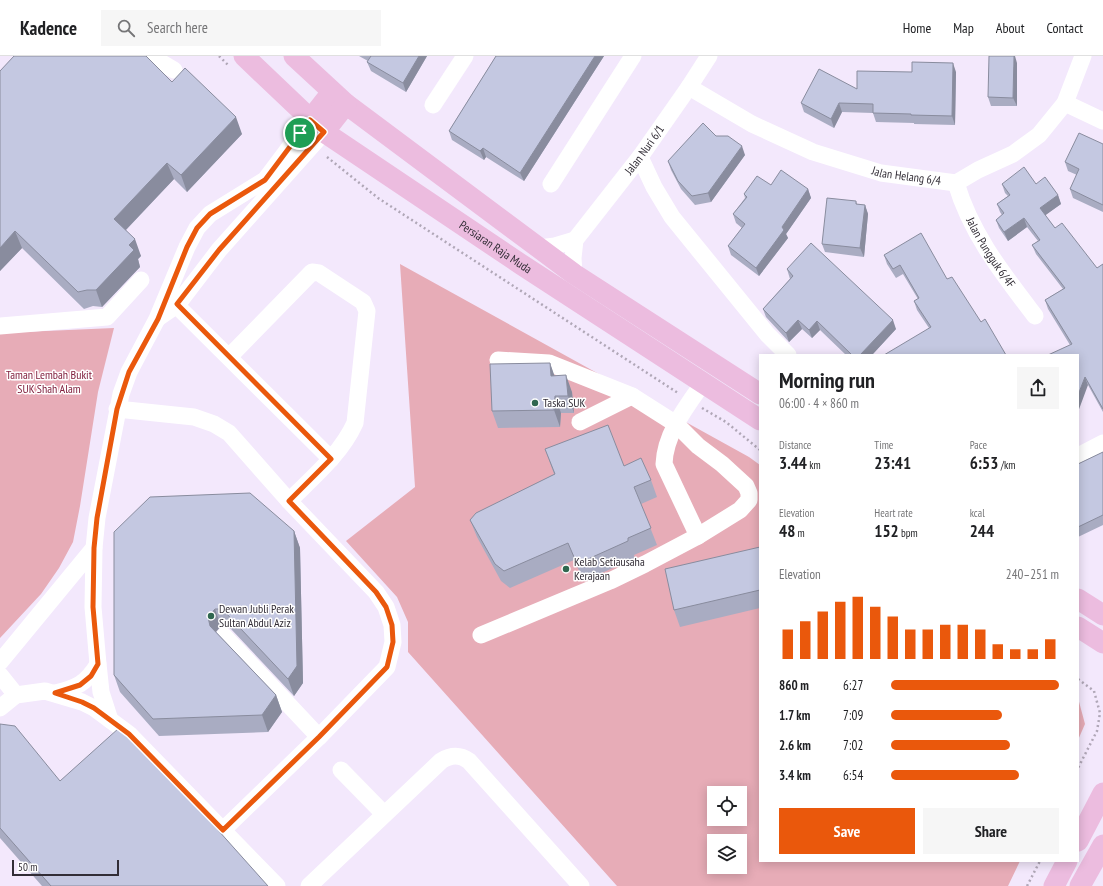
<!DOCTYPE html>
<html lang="en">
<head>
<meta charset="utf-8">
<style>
  :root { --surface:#fff; --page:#f6f6f6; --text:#202124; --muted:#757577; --line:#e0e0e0; --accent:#ea580c }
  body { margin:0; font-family:"PT Sans Narrow",sans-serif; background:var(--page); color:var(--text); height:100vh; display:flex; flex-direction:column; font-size:15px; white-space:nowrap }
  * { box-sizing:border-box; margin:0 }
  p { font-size:13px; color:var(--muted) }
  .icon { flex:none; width:22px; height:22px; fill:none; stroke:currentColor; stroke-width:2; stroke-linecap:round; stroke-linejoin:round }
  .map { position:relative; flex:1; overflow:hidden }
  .drawer { position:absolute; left:759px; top:298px; width:320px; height:508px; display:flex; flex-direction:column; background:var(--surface); border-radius:0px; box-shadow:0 2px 10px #0003 }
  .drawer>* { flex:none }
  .tools { position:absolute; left:707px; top:730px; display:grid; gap:8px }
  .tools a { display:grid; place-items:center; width:40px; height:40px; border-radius:0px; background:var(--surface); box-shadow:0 2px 10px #0003; font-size:20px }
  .scale { position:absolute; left:12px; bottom:10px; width:107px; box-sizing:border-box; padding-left:4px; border:2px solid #322d36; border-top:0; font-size:11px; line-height:14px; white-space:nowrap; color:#322d36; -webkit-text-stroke:3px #fff; paint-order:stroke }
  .pin { position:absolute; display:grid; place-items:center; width:34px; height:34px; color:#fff; margin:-17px; border:2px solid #fff; border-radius:50%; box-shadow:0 1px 4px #0007 }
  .round { display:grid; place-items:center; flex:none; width:42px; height:42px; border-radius:0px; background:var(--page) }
  .head { display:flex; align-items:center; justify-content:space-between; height:68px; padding:0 20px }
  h1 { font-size:22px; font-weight:800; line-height:30px }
  .metrics { display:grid; grid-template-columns:repeat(3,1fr); gap:6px; height:68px; padding:4px 20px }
  .metrics div { display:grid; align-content:center }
  .metrics b { font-size:17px; font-weight:800 }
  .metrics small { font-size:11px; font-weight:400 }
  .metrics p { font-size:11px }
  .chart { height:112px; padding:8px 20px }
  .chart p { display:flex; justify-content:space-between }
  .chart svg { width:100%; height:72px; margin-top:4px; stroke:var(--accent); stroke-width:6 }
  .button { display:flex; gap:8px; margin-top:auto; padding:8px 20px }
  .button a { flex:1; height:46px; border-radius:0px; background:var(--accent); color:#fff; font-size:16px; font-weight:800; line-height:46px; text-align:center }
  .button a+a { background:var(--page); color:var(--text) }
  ul { padding:0 20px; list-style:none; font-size:13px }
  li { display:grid; grid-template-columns:64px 48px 1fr; align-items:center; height:30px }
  li i { height:10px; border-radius:5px; background:var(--accent) }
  header { display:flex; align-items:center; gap:24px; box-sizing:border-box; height:56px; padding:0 20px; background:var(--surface); border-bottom:1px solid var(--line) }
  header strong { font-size:19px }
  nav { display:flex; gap:22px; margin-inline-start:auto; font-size:14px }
  .search { width:280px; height:36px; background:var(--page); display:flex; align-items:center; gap:10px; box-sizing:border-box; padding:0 14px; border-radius:0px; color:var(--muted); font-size:15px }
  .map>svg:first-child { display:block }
</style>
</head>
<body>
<header>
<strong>Kadence</strong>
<div class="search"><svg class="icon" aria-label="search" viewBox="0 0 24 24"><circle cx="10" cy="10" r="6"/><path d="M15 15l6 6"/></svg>Search here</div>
<nav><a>Home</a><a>Map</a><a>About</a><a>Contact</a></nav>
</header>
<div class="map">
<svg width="1103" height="830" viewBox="0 0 1103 830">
  <rect width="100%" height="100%" fill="#f3e8fc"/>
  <path fill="#e7acb7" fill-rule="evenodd" d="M400 208 749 401 760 409V805H1020L1008 830H617L408 596V566L397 541 346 485 415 431ZM714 737H740V763H714ZM714 785H740V811H714Z
    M114 272 98 336 80 450 73 486 59 512 41 538 0 582V277Z
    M1078 642 1085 668 1078 684Z"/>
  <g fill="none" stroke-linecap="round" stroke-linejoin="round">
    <path stroke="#b0a7b7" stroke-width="2.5" stroke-dasharray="2 3" stroke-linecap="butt" d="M219 0 228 9
      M327 101 378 142 678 337
      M702 352 726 366 760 394
      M1078 623 1094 635 1100 657 1097 675 1078 712
      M1027 830 1040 805"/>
    <g stroke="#fff" stroke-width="17">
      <path d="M150 0 174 14"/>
      <path id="s1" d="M689 31 752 68 813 96 881 117 956 127 978 114 1013 98 1039 79 1065 47 1083 0"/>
      <path d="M1065 47 1103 65"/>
      <path d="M433 49 465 0"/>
      <path d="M640 101 654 131 672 161 767 278 788 299"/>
      <path id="s2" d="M956 127C971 178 1003 218 1035 260"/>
      <path d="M551 128 633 0"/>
      <path d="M539 192 555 190 575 184"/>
      <path id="s3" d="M574 218 573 202 575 184 640 101 689 31 709 0"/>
      <path d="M168 241 331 403"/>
      <path d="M158 262 177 249 219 194 324 76"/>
      <path d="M0 270 107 261 141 224"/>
      <path d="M229 301 312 216 319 217 363 246 367 255 355 367C341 398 313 421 289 445"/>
      <path d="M117 353 194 361 214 368 229 377 289 445 376 536 386 551 392 569 393 586 387 611 319 681 223 774"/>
      <path d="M580 366 632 340"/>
      <path d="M1078 400 1103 387"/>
      <path d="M698 480 664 408C665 378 686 351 703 327"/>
      <path d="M481 579 610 525 645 508 698 480 740 454 749 444V437L746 430 722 408 698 390 676 368 632 340 549 307 498 304"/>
      <path d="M224 580 319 681"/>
      <path d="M0 606 94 492"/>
      <path d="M0 619 16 639"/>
      <path d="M55 637C76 632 86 628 98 608"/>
      <path d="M0 652 16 639 45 635 82 646 94 652 129 678 277 830"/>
      <path d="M110 664 101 636 98 608 93 551 94 492 97 462 121 338 129 316 157 263 187 191 197 172 210 158 265 124 310 64"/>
      <path d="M341 714 384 758"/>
      <path d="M309 830 441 705C451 699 459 698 469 705L581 830"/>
    </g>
    <g stroke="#ecbcdf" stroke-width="21">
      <path id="s4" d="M244 0 324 76 522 209 760 364"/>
      <path d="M294 0 346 48 574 218 760 338"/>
      <path d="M310 64 332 36"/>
      <path d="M324 76 346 48"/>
      <path d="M1078 543 1103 559"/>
      <path d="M1078 571 1103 587"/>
      <path d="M1078 785 1103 737"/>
      <path d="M1054 830 1067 805"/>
      <path d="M1080 830 1103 789"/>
    </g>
  </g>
  <path fill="#a9acc2" d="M359 0H427L406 36 371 15 367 6 368 5Z
    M496 0H604L524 125 486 101 484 104 452 84 449 75Z
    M1017 7V50H991L988 41Z
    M0 15 172 26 242 78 187 136 174 123 126 174 141 200 138 203 140 211 102 251 93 250 84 253 22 192 0 215Z
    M912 16H956L955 69 914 68V67L876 66 873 57 842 56 834 72 804 56 801 47 857 33Z
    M716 80 745 99 711 146 695 149 681 133 671 114 668 105Z
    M1103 88V156L1073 142 1070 133 1077 119 1068 115 1065 106Z
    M1002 128H1036L1058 139 1061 148 1045 159 1055 172 1097 212 1103 208V356L1088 329 1070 289 1048 253 1045 244 1063 233 1036 198 1032 189 1038 185 1027 171 1008 185 999 172 996 164 1002 159 1000 156 997 148 1008 140 1005 137Z
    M771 129 808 133 811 142 786 178 788 182 759 220 731 199 728 190 742 172 736 167 733 158 745 142 744 138Z
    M856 145 857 148 865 149 868 158 864 201 825 196 822 188Z
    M884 199 947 223 981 266 1006 299 929 272 917 254 914 245 918 243 903 218 896 222 887 208Z
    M787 213 896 273 872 299H846L820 274 812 282 802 273 789 286 766 261 763 253 790 223Z
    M550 307 554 320 572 336 574 357H561L560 371 498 372 492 355Z
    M545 393 624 410 651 424 657 441 641 448 657 489 634 499 635 502 584 525 574 504 510 532 501 525 477 481 470 464 554 418Z
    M1103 396V469L1078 481V408Z
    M294 475 300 492 303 627 294 640 231 573 226 570H221L216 576 276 639 282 656 268 676 159 680 120 636 114 619Z
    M760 491V552L680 571 674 554Z
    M0 668 60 725 268 830H42L0 782Z"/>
  <path fill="#898c9e" d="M419 0H427L406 36 403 27Z
    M595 0H604L524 125 520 117Z
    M1014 0H1015L1017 7V50L1013 42Z
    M953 7 956 16 955 69 952 60Z
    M839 47 842 56 834 72 831 63Z
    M236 61 242 78 187 136 181 119Z
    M742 90 745 99 711 146 708 137Z
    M483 92 486 101 484 104 480 95Z
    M167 107 174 123 120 180 114 163Z
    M808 133 811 142 786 178 788 182 759 220 756 212 782 171Z
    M1058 139 1061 148 1043 161 1040 152Z
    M865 149 868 158 864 201 860 192Z
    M1024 162 1027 171 1008 185 1004 176Z
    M15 175 22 192 0 215V192Z
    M135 183 141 200 138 203 140 211 102 251 96 234 129 189Z
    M798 264 802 273 789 286 786 277Z
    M893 264 896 273 872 299H860Z
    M817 265 820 274 812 282 809 274Z
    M550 307 556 324 551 320Z
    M566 319 572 336 574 357 568 340Z
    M1085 321 1088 329 1078 356V339Z
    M555 340 561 357 560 371 554 354Z
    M294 475 300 492 303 627 294 640 288 623Z
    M215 553 221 570 214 578 210 570 208 561Z
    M276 639 282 656 268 676 262 659Z"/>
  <path fill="#c4c8e1" stroke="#898c9e" d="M14 0H146L172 26 185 12 236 61 181 119 167 107 114 163 135 183 129 189 134 194 96 234H87L78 236 15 175 0 192V15Z
    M370 0H419L403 27 367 6 371 0Z
    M496 0H595L520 117 483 92 480 95 449 75Z
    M989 0H1014L1013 42 988 41Z
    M912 6 953 7 952 60 911 59V58L873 57V48L839 47 831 63 801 47 819 13 857 33V15L912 16Z
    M703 67 716 80H728L742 90 708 137 692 140 678 125 668 105Z
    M1079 77 1103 88V149L1070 133 1079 113 1065 106Z
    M1024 111 1036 128 1045 121 1058 139 1040 152 1055 172 1062 167 1097 212 1103 208V353L1085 321 1078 339V299H1048L1072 288 1045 244 1065 232 1032 189 1040 184 1024 162 1004 176 996 164 1004 157 997 148 1010 139 1002 128Z
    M781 114 808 133 782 171 784 174 756 212 728 190 745 168 733 158 747 141 744 138 757 120 771 129Z
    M827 142 856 145V148L865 149 860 192 822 188Z
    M921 177 947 223 952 221 981 266 985 263 1006 299H884L931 271 914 245 919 242 900 209 893 213 884 199Z
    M811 187 893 264 860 299H852L817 265 809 274 798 264 786 277 763 253 793 220 787 213Z
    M550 307 551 320 566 319 568 340H555L554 354 492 355 490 308Z
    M608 369 624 410 641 402 651 424 634 431 651 472 628 482V485L577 508 568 487 504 515 495 508 470 464 476 457 555 418 545 393Z
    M1103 396V459L1078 471V408Z
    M250 437 294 475 297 610 288 623 225 556 220 553H215L208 561 210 570 276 639 262 659 153 663 114 619V476L150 441Z
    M760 491V534L674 554 665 513Z
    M0 668 15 670 60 725 119 672 209 764 268 830H51L0 772Z"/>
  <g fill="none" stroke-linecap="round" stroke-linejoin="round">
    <g stroke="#fff" stroke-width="8">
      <path id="route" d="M310 64 324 76 219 194 177 248 331 403 289 445 376 536 386 551 392 569 393 586 387 611 319 681 223 774 129 678 94 652 82 646 55 637 80 629 91 620 98 608 93 551 94 492 97 462 117 353 129 316 158 263 187 191 197 172 210 158 265 124Z"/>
    </g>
    <use href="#route" stroke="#ea580c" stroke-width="5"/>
  </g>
  <g fill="#30674f" stroke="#fff" stroke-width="1.5">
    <circle cx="535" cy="347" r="4"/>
    <circle cx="566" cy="513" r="4"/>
    <circle cx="211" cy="560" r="4"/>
  </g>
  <g text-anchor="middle" stroke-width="3" stroke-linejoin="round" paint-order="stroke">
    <g font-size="12" fill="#322d36" stroke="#fff">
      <text dy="4" stroke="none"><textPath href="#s3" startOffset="148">Jalan Nuri 6/1</textPath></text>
      <text dy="4" stroke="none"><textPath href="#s1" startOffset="237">Jalan Helang 6/4</textPath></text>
      <text dy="4" stroke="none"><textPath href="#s4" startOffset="317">Persiaran Raja Muda</textPath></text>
      <text dy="4" stroke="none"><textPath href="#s2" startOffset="78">Jalan Pungguk 6/4F</textPath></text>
    </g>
    <g font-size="12" fill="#81203e" stroke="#fff">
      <text x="49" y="323">Taman Lembah Bukit<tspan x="49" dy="14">SUK Shah Alam</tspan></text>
    </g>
    <g font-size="12" fill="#322d36" stroke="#fff" text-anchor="start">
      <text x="543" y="351">Taska SUK</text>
      <text x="574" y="510">Kelab Setiausaha<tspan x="574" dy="14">Kerajaan</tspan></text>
      <text x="219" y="557">Dewan Jubli Perak<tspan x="219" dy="14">Sultan Abdul Aziz</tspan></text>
    </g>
  </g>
</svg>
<div class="tools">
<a><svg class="icon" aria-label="locate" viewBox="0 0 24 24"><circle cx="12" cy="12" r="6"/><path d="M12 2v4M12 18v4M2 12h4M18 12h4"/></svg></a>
<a><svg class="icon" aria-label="layers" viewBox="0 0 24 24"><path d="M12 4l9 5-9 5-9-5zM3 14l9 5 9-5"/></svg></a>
</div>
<div class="scale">50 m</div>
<div class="pin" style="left:300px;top:77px;background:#1e9e55"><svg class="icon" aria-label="arrive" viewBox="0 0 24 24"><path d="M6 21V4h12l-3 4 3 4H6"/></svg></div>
<section class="drawer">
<div class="head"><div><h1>Morning run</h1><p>06:00 · 4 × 860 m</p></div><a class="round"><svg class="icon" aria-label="share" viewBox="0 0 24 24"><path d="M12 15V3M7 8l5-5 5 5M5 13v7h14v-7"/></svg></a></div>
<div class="metrics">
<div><p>Distance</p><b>3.44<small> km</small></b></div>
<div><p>Time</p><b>23:41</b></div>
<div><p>Pace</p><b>6:53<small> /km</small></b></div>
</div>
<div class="metrics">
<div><p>Elevation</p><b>48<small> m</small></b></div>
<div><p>Heart rate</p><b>152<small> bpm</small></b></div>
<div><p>kcal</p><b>244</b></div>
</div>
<div class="chart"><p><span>Elevation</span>240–251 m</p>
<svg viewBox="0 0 160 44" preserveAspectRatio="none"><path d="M5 44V26M15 44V21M25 44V15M35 44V9M45 44V6M55 44V12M65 44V18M75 44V26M85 44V26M95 44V23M105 44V23M115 44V26M125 44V35M135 44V38M145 44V38M155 44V32"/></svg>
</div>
<ul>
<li><b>860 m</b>6:27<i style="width:100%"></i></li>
<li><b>1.7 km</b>7:09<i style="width:66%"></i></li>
<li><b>2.6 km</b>7:02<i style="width:71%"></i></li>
<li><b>3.4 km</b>6:54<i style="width:76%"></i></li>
</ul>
<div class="button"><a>Save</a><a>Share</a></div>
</section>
</div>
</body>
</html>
